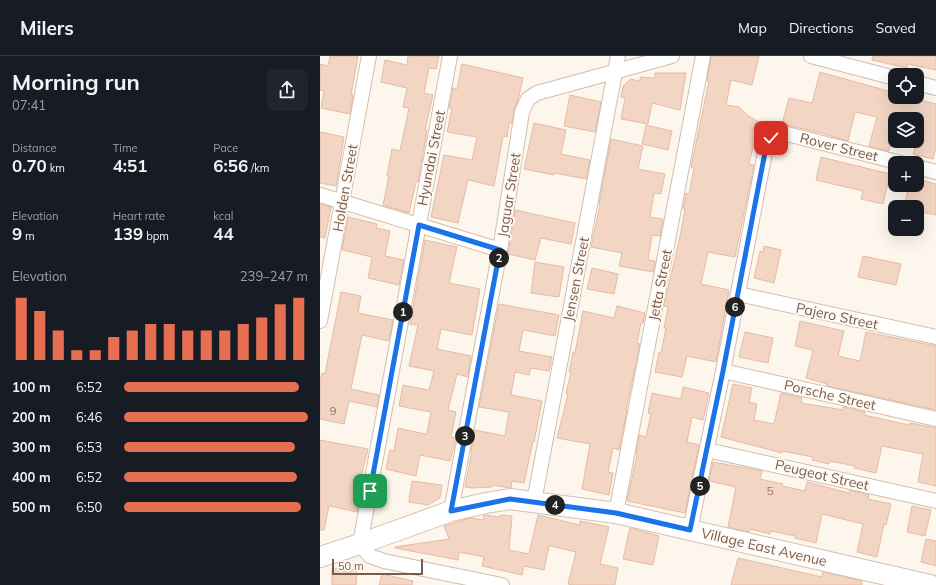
<!DOCTYPE html>
<html lang="en">
<head>
<meta charset="utf-8">
<style>
  :root { --surface:#171b24; --page:#20242c; --text:#f1f3f6; --muted:#9ea1a6; --line:#363941; --accent:#e76f51 }
  body { margin:0; font-family:Mulish,sans-serif; background:var(--page); color:var(--text); height:100vh; display:flex; flex-direction:column; font-size:15px; white-space:nowrap }
  * { box-sizing:border-box; margin:0 }
  p { font-size:13px; color:var(--muted) }
  .icon { flex:none; width:22px; height:22px; fill:none; stroke:currentColor; stroke-width:2; stroke-linecap:round; stroke-linejoin:round }
  .map { position:relative; flex:1; overflow:hidden }
  .panel { display:flex; flex-direction:column; background:var(--surface); width:320px }
  .panel>* { flex:none }
  .tools { position:absolute; left:568px; top:12px; display:grid; gap:8px }
  .tools a { display:grid; place-items:center; width:36px; height:36px; border-radius:8px; background:var(--surface); box-shadow:0 4px 16px #0002; font-size:20px }
  .scale { position:absolute; left:12px; bottom:10px; width:91px; box-sizing:border-box; padding-left:4px; border:2px solid #7a5c4d; border-top:0; font-size:11px; line-height:14px; white-space:nowrap; color:#7a5c4d; -webkit-text-stroke:3px #fffaf3; paint-order:stroke }
  .pin { position:absolute; display:grid; place-items:center; width:34px; height:34px; color:#fff; margin:-17px; border-radius:8px; box-shadow:0 2px 6px #0006 }
  .km { position:absolute; width:20px; height:20px; margin:-10px; border-radius:50%; background:#222; color:#fff; font-size:11px; line-height:20px; text-align:center }
  .round { display:grid; place-items:center; flex:none; width:42px; height:42px; border-radius:8px; background:var(--page) }
  .summary { display:flex; align-items:center; justify-content:space-between; height:68px; padding:0 12px }
  h1 { font-size:22px; font-weight:700; line-height:30px }
  .stats { display:grid; grid-template-columns:repeat(3,1fr); gap:6px; height:68px; padding:4px 12px }
  .stats div { display:grid; align-content:center }
  .stats b { font-size:17px; font-weight:700 }
  .stats small { font-size:11px; font-weight:400 }
  .stats p { font-size:11px }
  .chart { height:112px; padding:8px 12px }
  .chart p { display:flex; justify-content:space-between }
  .chart svg { width:100%; height:72px; margin-top:4px; stroke:var(--accent); stroke-width:6 }
  ul { padding:0 12px; list-style:none; font-size:13px }
  li { display:grid; grid-template-columns:64px 48px 1fr; align-items:center; height:30px }
  li i { height:10px; border-radius:5px; background:var(--accent) }
  header { display:flex; align-items:center; gap:24px; box-sizing:border-box; height:56px; padding:0 20px; background:var(--surface); border-bottom:1px solid var(--line) }
  header strong { font-size:19px }
  nav { display:flex; gap:22px; margin-inline-start:auto; font-size:14px }
  main { display:flex; flex:1; min-height:0 }
  .map>svg:first-child { display:block }
</style>
</head>
<body>
<header>
<strong>Milers</strong>
<nav><a>Map</a><a>Directions</a><a>Saved</a></nav>
</header>
<main>
<section class="panel">
<div class="summary"><div><h1>Morning run</h1><p>07:41</p></div><a class="round"><svg class="icon" aria-label="share" viewBox="0 0 24 24"><path d="M12 15V3M7 8l5-5 5 5M5 13v7h14v-7"/></svg></a></div>
<div class="stats">
<div><p>Distance</p><b>0.70<small> km</small></b></div>
<div><p>Time</p><b>4:51</b></div>
<div><p>Pace</p><b>6:56<small> /km</small></b></div>
</div>
<div class="stats">
<div><p>Elevation</p><b>9<small> m</small></b></div>
<div><p>Heart rate</p><b>139<small> bpm</small></b></div>
<div><p>kcal</p><b>44</b></div>
</div>
<div class="chart"><p><span>Elevation</span>239–247 m</p>
<svg viewBox="0 0 160 44" preserveAspectRatio="none"><path d="M5 44V6M15 44V14M25 44V26M35 44V38M45 44V38M55 44V30M65 44V26M75 44V22M85 44V22M95 44V26M105 44V26M115 44V26M125 44V22M135 44V18M145 44V10M155 44V6"/></svg>
</div>
<ul>
<li><b>100 m</b>6:52<i style="width:95%"></i></li>
<li><b>200 m</b>6:46<i style="width:100%"></i></li>
<li><b>300 m</b>6:53<i style="width:93%"></i></li>
<li><b>400 m</b>6:52<i style="width:94%"></i></li>
<li><b>500 m</b>6:50<i style="width:96%"></i></li>
</ul>
</section>
<div class="map">
<svg width="616" height="529" viewBox="0 0 616 529">
  <rect width="100%" height="100%" fill="#fdf6ec"/>
  <path fill="#f3d5c3" stroke="#e6bba3" d="M10 0H38L31 39H33L30 58 1 52 4 35 0 34V8L8 10Z
    M88 0H119L116 13 109 12 104 37 113 39 105 74H107L98 126H96L89 157 63 149 69 120H67L72 93 80 95 89 52 83 51 87 32 61 26 65 4 87 9Z
    M393 0H439L432 29 411 24 406 49 419 51 427 59 439 66 429 108 434 109 415 201 388 196 381 228 409 234 396 306 367 300 362 321 335 316 339 296 341 297 346 272H344L348 251 344 250 361 176 365 153H363L366 137 369 138 374 112 371 111 389 25H387L391 1Z
    M553 0H616V14L588 8 587 12 552 4Z
    M142 8 203 22 198 44 194 54 192 67H189L187 81 183 80 174 130 148 124 138 167 111 161 124 99 152 104 157 81 127 76 132 53 129 52 133 32 137 33Z
    M500 16 575 37V41H587L616 48V91L613 103 593 98 597 85V63H575V74L569 95 549 90 557 61 535 56 528 85 501 77 462 68 469 42 492 47Z
    M335 17H366L360 54 332 47 328 68 301 63 305 42 301 41 303 30 311 23 319 25 321 21 334 22Z
    M250 39 281 46 275 76 244 70Z
    M214 67 246 74 241 98 270 104 266 123 234 117V119L204 113Z
    M326 69 352 75 348 94 322 88Z
    M0 76 24 81 16 130 0 127Z
    M291 83 323 90 318 113 345 118 341 138 334 137 330 161 343 163 340 180 332 179 328 204 335 205 333 216 299 210 302 197 271 191 280 149 279 148Z
    M501 101 570 118 563 148 541 143 543 135 496 124Z
    M597 123 616 128V159L597 155V151H584L589 129H597Z
    M0 148 11 151 5 182 0 181Z
    M195 154 255 167 251 188 221 182 215 204 188 198Z
    M28 161 57 168 56 172 70 175 65 200 84 204 79 229 48 222 52 201 22 194Z
    M105 184 137 191 129 227 160 233 152 279 121 273 117 293 151 300 148 321 137 318 128 354 136 356 131 381 136 382 130 405 100 399 96 420 66 413 70 394 74 395 78 372 105 378 107 377 111 356 79 350 83 329 109 334 114 315 89 310 98 269 90 268Z
    M444 190 461 194 454 227 434 222 440 195 443 196Z
    M543 200 581 208 576 229 538 221Z
    M215 206 244 211 239 241 211 237Z
    M272 212 298 218 294 238 267 233Z
    M21 236 41 240 38 257 73 264 69 285 42 279 31 333 59 339 57 351 29 345 24 368 0 363V326L2 317 5 318Z
    M179 248 239 259 235 280 203 274 199 295 232 301 229 315 211 312 209 319 195 316 191 339 222 345 214 386 213 385 204 427 192 425 191 432 172 429V431L152 432 145 431 152 395H151L155 374 185 380 189 356 159 351Z
    M297 250 325 257 323 267H321L317 287 320 288 306 354H307L299 394 293 392 288 416 293 417 289 439 262 433 270 388 237 382 248 338H246L251 316H249L253 296 255 297 263 255 294 262Z
    M480 265 524 275 518 300 540 305 546 276 616 290V354L507 330V328L486 322 493 294 475 290Z
    M425 276 453 282 448 307 419 301Z
    M413 328 432 332 429 346 437 348 434 364 454 368 461 337 482 342 481 347 523 354V351L545 356 544 359 589 369 590 367 616 372V430L598 426 603 398 562 390 556 417 534 412 535 410 510 405 509 408 492 404 493 401 462 395V397L401 381Z
    M363 331 389 337 383 364 372 361 367 386 379 389 365 457 307 445 317 399 316 397 319 379 326 381 331 358 328 357 332 337 361 343Z
    M0 384 48 393 37 437H41L37 456 9 450 4 474H0Z
    M393 406 442 415 440 423 463 428 462 430 485 435 487 426 529 437 530 434 549 439 548 443 571 448 566 469 564 468 557 501 537 496 543 468 502 458 496 487 475 482V480L451 475 450 478 430 473 429 476 408 471 416 431 389 425Z
    M92 425 122 429 120 442 108 449 89 446Z
    M592 450 611 454 605 480 587 476Z
    M164 459 180 461V459L192 460 189 494 209 498 218 459 260 469V465L289 471 280 508 298 512 295 529H253L248 528 256 496 231 490H229L224 514 204 510 202 519 162 510 164 501 139 496 138 504 75 492V491L129 483 124 470 150 462 163 464Z
    M310 472 339 480 333 509 303 503Z
    M606 483 616 485V510L601 506Z
    M418 502 502 521 503 516 542 525V529H411Z
    M12 512 37 514 36 529H12Z
    M62 518 93 525 92 529H59Z"/>
  <g fill="none" stroke-linecap="round" stroke-linejoin="round">
    <g stroke="#d1beb0" stroke-width="16">
      <path id="street" d="M130 0 40 488 50 500 64 505 182 529
        M491 0 575 22
        M597 27 616 32
        M597 111 616 116
        M0 139 180 194
        M418 238 616 281
        M0 265 49 0
        M403 315 616 363
        M387 394 616 445
        M214 446 298 0
        M131 455 180 194 202 56 208 43 217 37 352 0
        M296 457 383 0
        M370 474 403 315 447 86 456 79 467 78 581 107"/>
    </g>
    <g stroke="#d6c0b0" stroke-width="22">
      <path id="secondary" d="M0 501 40 488 131 455 166 447 190 443 296 457 610 529"/>
    </g>
    <use href="#street" stroke="#fff" stroke-width="14"/>
    <use href="#secondary" stroke="#fff" stroke-width="20"/>
  </g>
  <g fill="none" stroke-linecap="round" stroke-linejoin="round">
    <g stroke="#fff" stroke-width="8">
      <path id="route" d="M50 435 99 169 180 194 131 455 190 443 296 457 370 474 403 315 447 86 451 82"/>
    </g>
    <use href="#route" stroke="#1a73e8" stroke-width="5"/>
  </g>
  <g text-anchor="middle" stroke-width="4" stroke-linejoin="round" paint-order="stroke">
    <g font-size="12" fill="#987a6a">
      <text x="13" y="359">9</text>
      <text x="450" y="439">5</text>
    </g>
    <g font-size="14" fill="#7a5c4d" stroke="#fffaf3">
      <text transform="translate(519 91) rotate(14)" y="5">Rover Street</text>
      <text transform="translate(111 102) rotate(-79)" y="5">Hyundai Street</text>
      <text transform="translate(25 132) rotate(-80)" y="5">Holden Street</text>
      <text transform="translate(189 139) rotate(-81)" y="5">Jaguar Street</text>
      <text transform="translate(256 223) rotate(-79)" y="5">Jensen Street</text>
      <text transform="translate(340 229) rotate(-79)" y="5">Jetta Street</text>
      <text transform="translate(517 260) rotate(12)" y="5">Pajero Street</text>
      <text transform="translate(510 339) rotate(13)" y="5">Porsche Street</text>
      <text transform="translate(502 419) rotate(13)" y="5">Peugeot Street</text>
      <text transform="translate(444 491) rotate(13)" y="5">Village East Avenue</text>
    </g>
  </g>
</svg>
<div class="tools">
<a><svg class="icon" aria-label="locate" viewBox="0 0 24 24"><circle cx="12" cy="12" r="6"/><path d="M12 2v4M12 18v4M2 12h4M18 12h4"/></svg></a>
<a><svg class="icon" aria-label="layers" viewBox="0 0 24 24"><path d="M12 4l9 5-9 5-9-5zM3 14l9 5 9-5"/></svg></a>
<a>+</a>
<a>−</a>
</div>
<div class="scale">50 m</div>
<div class="pin" style="left:50px;top:435px;background:#1e9e55"><svg class="icon" aria-label="arrive" viewBox="0 0 24 24"><path d="M6 21V4h12l-3 4 3 4H6"/></svg></div>
<div class="pin" style="left:451px;top:82px;background:#d93025"><svg class="icon" aria-label="check" viewBox="0 0 24 24"><path d="M5 12l5 5 9-10"/></svg></div>
<b class="km" style="left:83px;top:256px">1</b>
<b class="km" style="left:179px;top:202px">2</b>
<b class="km" style="left:145px;top:380px">3</b>
<b class="km" style="left:235px;top:449px">4</b>
<b class="km" style="left:380px;top:430px">5</b>
<b class="km" style="left:415px;top:251px">6</b>
</div>
</main>
</body>
</html>
